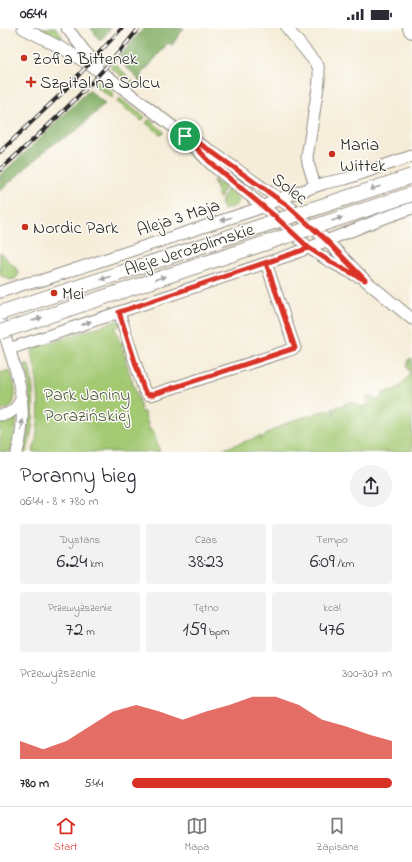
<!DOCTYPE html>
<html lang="pl">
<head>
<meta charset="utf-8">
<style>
  :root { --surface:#fff; --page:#f2f2f3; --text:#2b2b33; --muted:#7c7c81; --line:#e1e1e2; --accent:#d93025 }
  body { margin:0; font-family:"Indie Flower",sans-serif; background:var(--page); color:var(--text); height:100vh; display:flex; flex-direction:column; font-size:15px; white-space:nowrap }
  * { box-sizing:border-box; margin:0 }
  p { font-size:13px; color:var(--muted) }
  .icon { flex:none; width:22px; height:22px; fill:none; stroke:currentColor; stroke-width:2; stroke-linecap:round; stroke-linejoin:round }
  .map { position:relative; height:424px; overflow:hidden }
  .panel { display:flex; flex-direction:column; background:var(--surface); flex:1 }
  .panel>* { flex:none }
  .pin { position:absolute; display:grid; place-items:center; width:34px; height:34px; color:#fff; margin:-17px; border:2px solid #fff; border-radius:50%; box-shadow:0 1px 4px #0007 }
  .round { display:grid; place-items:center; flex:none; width:42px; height:42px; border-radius:21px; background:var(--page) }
  .headline { display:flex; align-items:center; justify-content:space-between; height:68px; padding:0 20px }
  h1 { font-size:22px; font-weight:600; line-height:30px }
  .metrics { display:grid; grid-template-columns:repeat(3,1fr); gap:6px; height:68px; padding:4px 20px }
  .metrics div { display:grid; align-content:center; border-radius:4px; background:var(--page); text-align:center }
  .metrics b { font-size:20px; font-weight:600 }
  .metrics small { font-size:11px; font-weight:400 }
  .metrics p { font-size:11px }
  .chart { height:112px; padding:8px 20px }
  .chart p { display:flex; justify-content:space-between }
  .chart svg { width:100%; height:72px; margin-top:4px; fill:var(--accent); opacity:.7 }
  ul { padding:0 20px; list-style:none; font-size:13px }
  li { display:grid; grid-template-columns:64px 48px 1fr; align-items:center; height:30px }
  li i { height:10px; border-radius:5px; background:var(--accent) }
  .status { display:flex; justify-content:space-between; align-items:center; height:28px; padding:0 20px; background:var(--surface); direction:ltr }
  .status svg { height:11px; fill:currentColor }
  .tab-bar { display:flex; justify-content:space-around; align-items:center; height:56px; border-top:1px solid var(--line); background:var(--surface); font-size:11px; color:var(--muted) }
  .tab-bar a { display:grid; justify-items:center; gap:2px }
  .tab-bar .active { color:var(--accent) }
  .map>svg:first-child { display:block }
</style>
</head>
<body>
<div class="status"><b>06:44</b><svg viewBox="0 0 49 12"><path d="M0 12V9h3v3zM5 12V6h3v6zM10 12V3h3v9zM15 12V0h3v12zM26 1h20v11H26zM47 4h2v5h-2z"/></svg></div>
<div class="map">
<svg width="412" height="424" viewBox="0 0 412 424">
  <rect width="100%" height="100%" fill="#fdfcf7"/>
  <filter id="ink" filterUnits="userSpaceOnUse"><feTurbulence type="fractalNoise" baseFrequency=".025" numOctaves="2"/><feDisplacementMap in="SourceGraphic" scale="8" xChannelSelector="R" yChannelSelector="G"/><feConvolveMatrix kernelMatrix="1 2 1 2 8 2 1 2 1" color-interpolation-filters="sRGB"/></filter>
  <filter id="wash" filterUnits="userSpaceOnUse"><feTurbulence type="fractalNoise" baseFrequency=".012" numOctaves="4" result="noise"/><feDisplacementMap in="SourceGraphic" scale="16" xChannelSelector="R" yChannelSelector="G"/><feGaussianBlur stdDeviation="0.9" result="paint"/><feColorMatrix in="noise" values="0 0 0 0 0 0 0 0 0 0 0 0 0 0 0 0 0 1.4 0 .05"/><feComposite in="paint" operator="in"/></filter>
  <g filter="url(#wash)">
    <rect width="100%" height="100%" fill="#f6edd9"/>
    <path fill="#a3c973" stroke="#677a4f" d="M36 0H56L62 8V10L58 12Z
      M114 35 132 52 135 58 110 39Z
      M97 53 114 66 112 70 93 57Z
      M119 70 145 89 142 93 117 74Z
      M149 91 164 104 161 107 146 95Z
      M184 119 207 136 204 139 182 122Z
      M213 151 220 157 223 155 225 157 220 171 219 170Z
      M227 160 239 171 238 175 233 179 223 182 221 175Z
      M0 224 16 240 19 246 15 251 10 252 0 247Z
      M119 292 121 297 115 300 120 315 126 313 127 316 121 318 122 321 128 319 129 322 123 324 124 328 130 326 131 329 125 331 141 380 140 381 141 384H144L150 403 153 402 160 424H33C42 390 39 358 32 324L34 320Z
      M412 330V424H215L261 408V412C272 396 313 387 334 380L333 388H334L336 379 351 374 361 379 369 377 366 370 373 368 374 372 383 370 382 365 399 360 410 346 407 336 409 335 408 332Z
      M24 336H29C36 366 35 395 27 424H23C28 404 34 354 24 336Z
      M10 342C14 356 19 366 11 379L0 383V345Z
      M17 386 16 398 11 424H0V391Z"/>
    <path fill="#82ad65" stroke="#566c48" d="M91 0H111L100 13Z
      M144 0H184L172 17 168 15 143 45 140 54 134 46 117 31Z
      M89 62 105 76 75 104 55 115 48 120 0 163V147L29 121Z"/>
  </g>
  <g filter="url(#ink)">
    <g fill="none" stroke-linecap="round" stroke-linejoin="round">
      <g stroke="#908c82" stroke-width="13">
        <path id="minor" d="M23 0 69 24 107 48 185 108 205 119 289 178 327 213 365 252 412 291
          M67 0 83 21 97 37
          M287 0 318 38 319 44V53L307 129 308 135 315 158
          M192 116 211 136 277 190 309 220 329 233 357 248
          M0 264 27 255 40 253 257 181 284 169 325 155 345 151 412 128
          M119 284 144 362 147 366 151 367 287 323 295 320 266 235
          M0 293C15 339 31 375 17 424
          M9 321 293 226 381 191 412 180
          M0 387C12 387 17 379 22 370"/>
      </g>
      <g stroke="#908c82" stroke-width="16">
        <path id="major" d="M410 0 412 3"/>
      </g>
      <use href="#minor" stroke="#fff" stroke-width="11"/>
      <use href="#major" stroke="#fff" stroke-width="14"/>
      <g stroke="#2b2b2b" stroke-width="4">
        <path id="rail" d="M0 124 62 65 122 0
          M0 142C49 98 98 52 139 0"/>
      </g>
      <use href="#rail" stroke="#fdfcf7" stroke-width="2.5" stroke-dasharray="8" stroke-linecap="butt"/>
      <g stroke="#908c82" stroke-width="16" stroke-linecap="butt">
        <path id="major-bridge" d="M0 285 412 148
          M0 304 412 166"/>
      </g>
      <use href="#major-bridge" stroke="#fff" stroke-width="14"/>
    </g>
    <defs><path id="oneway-solid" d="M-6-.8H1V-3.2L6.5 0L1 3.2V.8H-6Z"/></defs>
    <g fill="#a0a0a0">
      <use href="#oneway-solid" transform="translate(375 160) rotate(162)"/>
      <use href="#oneway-solid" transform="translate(226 191) rotate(162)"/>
      <use href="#oneway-solid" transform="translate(337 191) rotate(-19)"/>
      <use href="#oneway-solid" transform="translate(106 250) rotate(162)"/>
      <use href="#oneway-solid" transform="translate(160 250) rotate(-18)"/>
      <use href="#oneway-solid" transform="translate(37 291) rotate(-19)"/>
      <use href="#oneway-solid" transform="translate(86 295) rotate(-19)"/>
      <use href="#oneway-solid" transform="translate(22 397) rotate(-84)"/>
    </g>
  </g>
  <g fill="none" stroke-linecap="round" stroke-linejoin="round" filter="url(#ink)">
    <g stroke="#fff" stroke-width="8">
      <path id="route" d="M185 108 212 136 277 190 309 220 266 235 295 320 151 367 147 366 144 362 119 284 309 220 329 233 365 252 327 213 288 178 205 119 185 108"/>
    </g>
    <use href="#route" stroke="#d93025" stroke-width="5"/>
  </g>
  <g fill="#c8321e" stroke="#fdfcf7" stroke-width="1.5">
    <circle cx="24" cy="30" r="4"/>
    <path d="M29 48h4v4h4v4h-4v4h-4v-4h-4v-4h4z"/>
    <circle cx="332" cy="126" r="4"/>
    <circle cx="25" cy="199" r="4"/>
    <circle cx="54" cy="265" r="4"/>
  </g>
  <g text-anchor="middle" stroke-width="3" stroke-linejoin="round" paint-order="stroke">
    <g font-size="18" fill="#2b2b2b" stroke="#fdfcf7" text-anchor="start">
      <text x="32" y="36">Zofia Bittenek</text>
      <text x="40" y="60">Szpital na Solcu</text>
      <text x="340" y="122">Maria<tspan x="340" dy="21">Wittek</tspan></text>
      <text x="33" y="205">Nordic Park</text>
      <text x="62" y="271">Mei</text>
    </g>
    <g font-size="18" fill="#2b2b2b" stroke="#fdfcf7">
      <text transform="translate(290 160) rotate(37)" y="6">Solec</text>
      <text transform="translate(178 189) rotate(-18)" y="6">Aleja 3 Maja</text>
      <text transform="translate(189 221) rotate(-18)" y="6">Aleje Jerozolimskie</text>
    </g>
    <g font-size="18" fill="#4f5a41" stroke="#fdfcf7">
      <text x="87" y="372">Park Janiny<tspan x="87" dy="21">Porazińskiej</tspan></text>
    </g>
  </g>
</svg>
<div class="pin" style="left:185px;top:108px;background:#1e9e55"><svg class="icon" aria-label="arrive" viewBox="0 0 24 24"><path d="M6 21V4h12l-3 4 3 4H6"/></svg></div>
</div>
<section class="panel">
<div class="headline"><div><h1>Poranny bieg</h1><p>06:44 · 8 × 780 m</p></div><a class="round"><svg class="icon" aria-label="share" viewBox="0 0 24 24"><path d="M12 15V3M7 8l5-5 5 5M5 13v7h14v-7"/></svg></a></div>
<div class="metrics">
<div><p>Dystans</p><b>6.24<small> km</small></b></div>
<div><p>Czas</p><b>38:23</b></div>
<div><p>Tempo</p><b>6:09<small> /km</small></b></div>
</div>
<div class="metrics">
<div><p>Przewyższenie</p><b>72<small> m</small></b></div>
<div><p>Tętno</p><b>159<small> bpm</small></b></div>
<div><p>kcal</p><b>476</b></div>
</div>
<div class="chart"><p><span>Przewyższenie</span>300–307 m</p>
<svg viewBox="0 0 160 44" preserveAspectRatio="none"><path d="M0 44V33L10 38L20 33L30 24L40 15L50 11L60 15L70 20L80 15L90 11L100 6L110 6L120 11L130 20L140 24L150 29L160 33V44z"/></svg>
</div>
<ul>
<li><b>780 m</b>5:44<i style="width:100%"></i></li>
</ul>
</section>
<nav class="tab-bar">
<a class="active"><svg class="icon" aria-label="home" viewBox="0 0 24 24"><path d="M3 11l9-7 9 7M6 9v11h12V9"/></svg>Start</a>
<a><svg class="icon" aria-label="map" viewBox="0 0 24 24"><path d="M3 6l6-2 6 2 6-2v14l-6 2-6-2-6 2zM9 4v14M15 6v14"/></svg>Mapa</a>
<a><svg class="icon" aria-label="saved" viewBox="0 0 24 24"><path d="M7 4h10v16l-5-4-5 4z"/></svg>Zapisane</a>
</nav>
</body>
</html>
